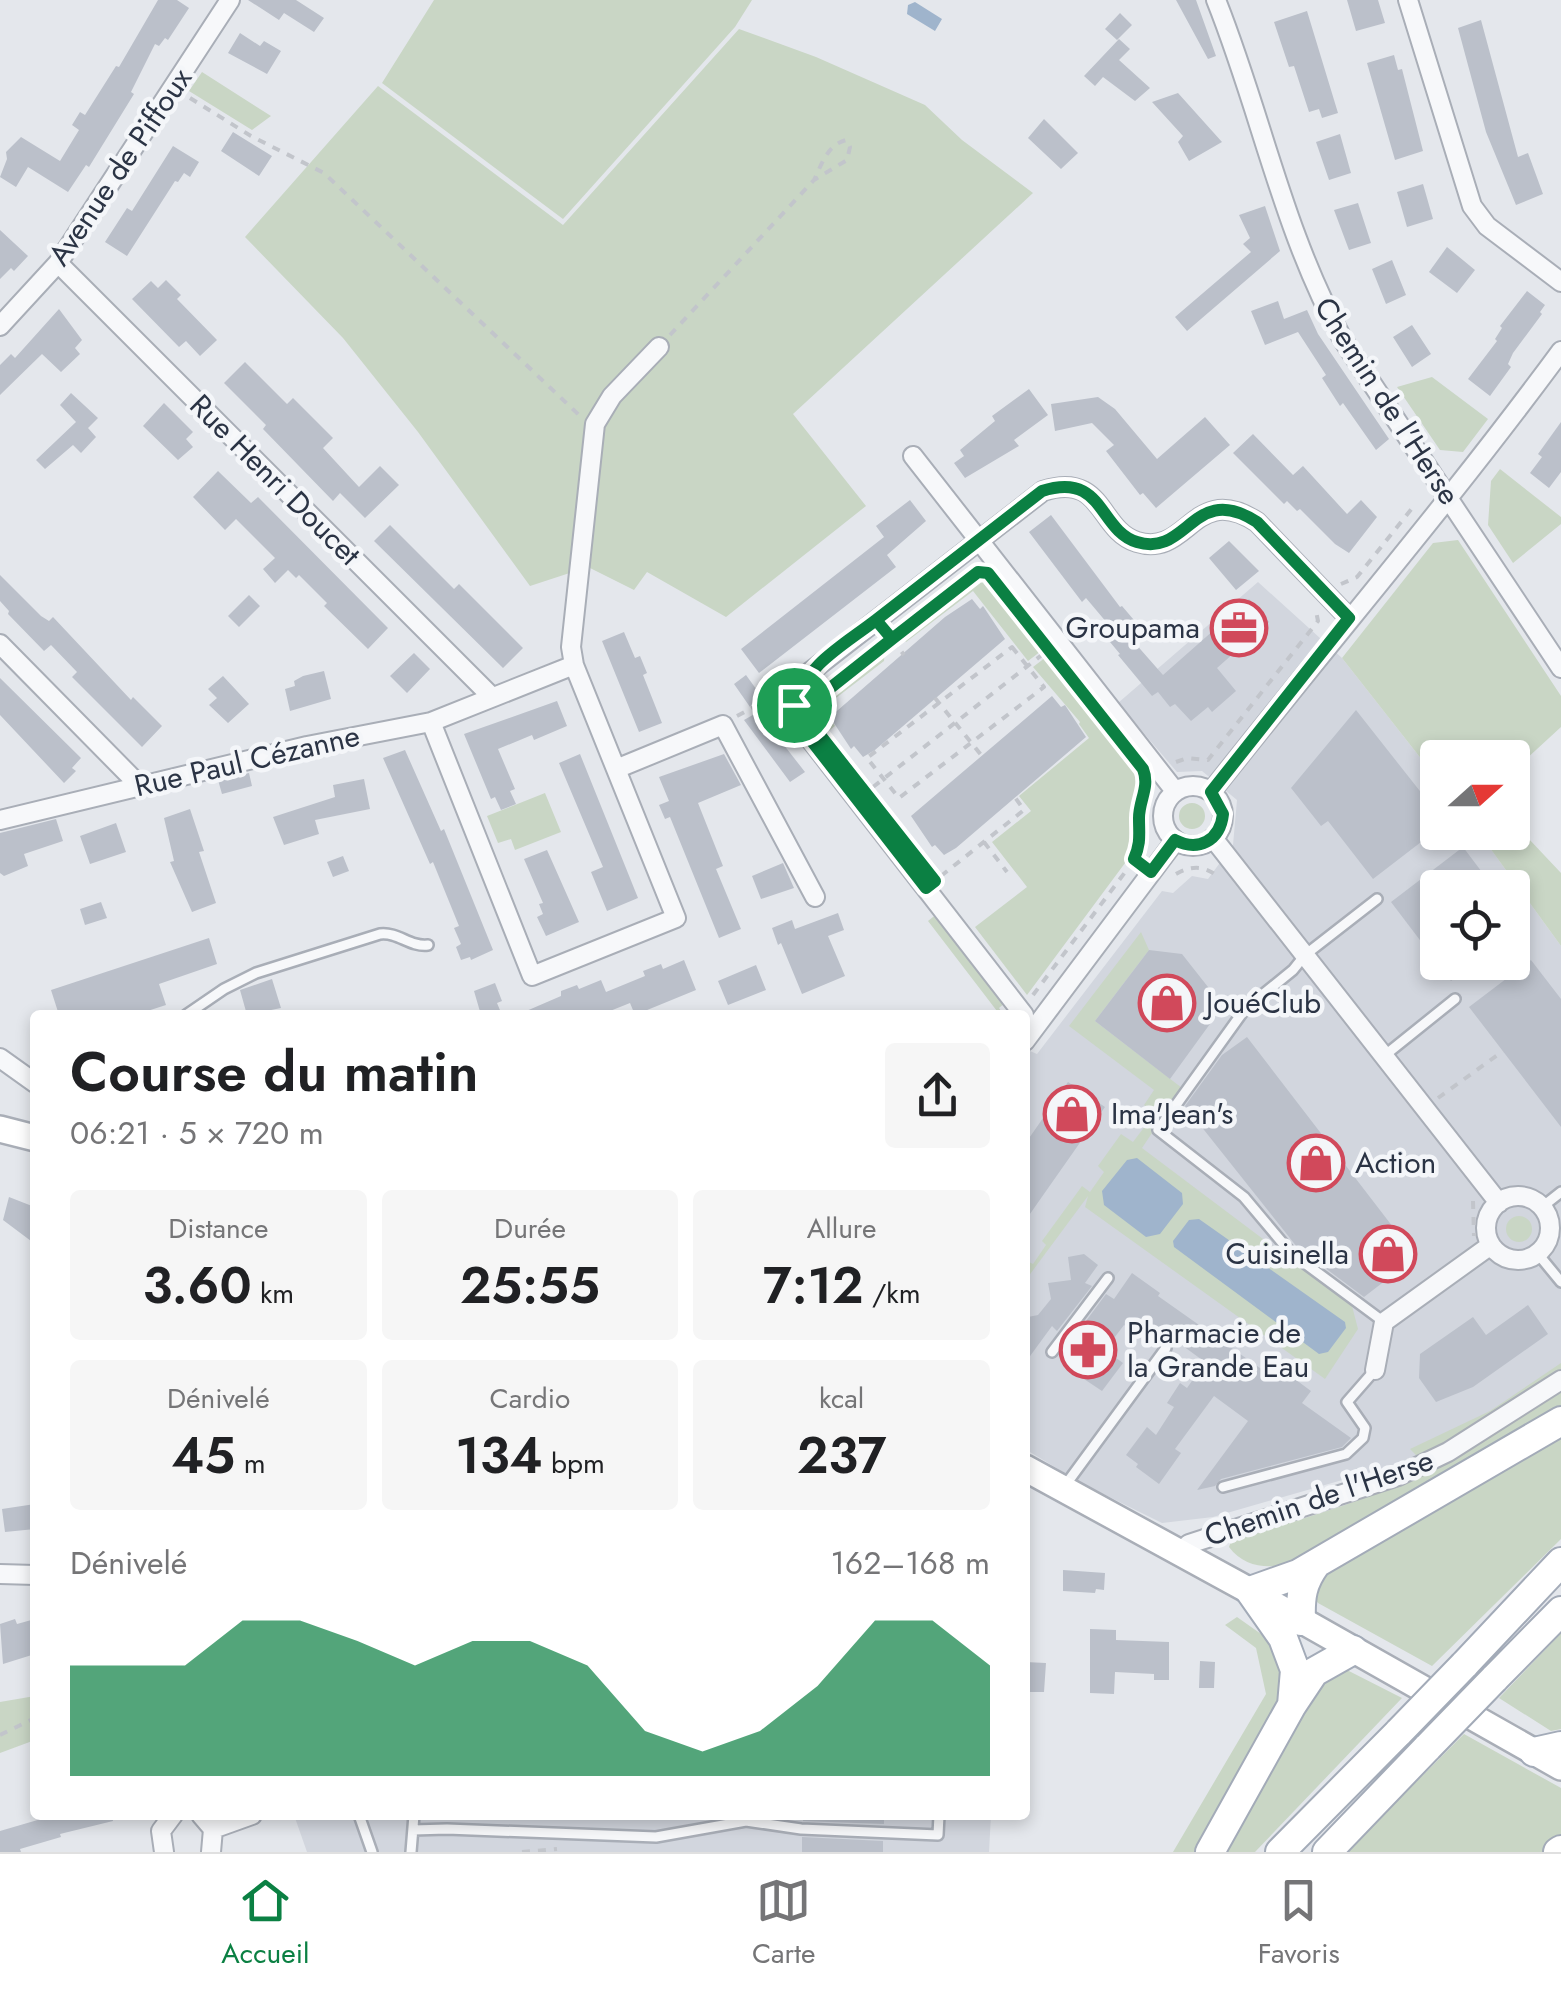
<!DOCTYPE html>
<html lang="fr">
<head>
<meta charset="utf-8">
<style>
  :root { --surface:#fff; --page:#f6f6f6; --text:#202124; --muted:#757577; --line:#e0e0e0; --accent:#0b8043 }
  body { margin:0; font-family:Jost,sans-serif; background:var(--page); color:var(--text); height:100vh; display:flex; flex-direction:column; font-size:38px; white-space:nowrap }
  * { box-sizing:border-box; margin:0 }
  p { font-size:32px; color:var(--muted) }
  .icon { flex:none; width:55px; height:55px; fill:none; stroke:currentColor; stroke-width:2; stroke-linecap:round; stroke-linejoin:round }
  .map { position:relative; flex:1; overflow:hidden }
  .details { position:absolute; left:30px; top:1010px; width:1000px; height:810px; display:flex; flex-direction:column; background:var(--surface); border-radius:10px; box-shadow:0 5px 15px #0003 }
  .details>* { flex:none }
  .needle { width:65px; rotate:69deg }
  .buttons { position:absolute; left:1420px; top:740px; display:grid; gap:20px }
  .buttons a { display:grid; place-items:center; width:110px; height:110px; border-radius:10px; background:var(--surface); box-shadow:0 5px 15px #0003; font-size:50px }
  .pin { position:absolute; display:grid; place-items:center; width:85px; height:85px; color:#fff; margin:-42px; border:5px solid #fff; border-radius:50%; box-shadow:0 2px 10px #0007 }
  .round { display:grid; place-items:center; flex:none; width:105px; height:105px; border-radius:10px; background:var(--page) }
  .overview { display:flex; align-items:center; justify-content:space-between; height:170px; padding:0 40px }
  h1 { font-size:55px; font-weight:600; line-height:75px }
  .figures { display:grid; grid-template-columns:repeat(3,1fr); gap:15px; height:170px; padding:10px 40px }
  .figures div { display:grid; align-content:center; border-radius:10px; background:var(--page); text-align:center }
  .figures b { font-size:50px; font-weight:600 }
  .figures small { font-size:28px; font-weight:400 }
  .figures p { font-size:28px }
  .chart { height:280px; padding:20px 40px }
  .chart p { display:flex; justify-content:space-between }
  .chart svg { width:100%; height:180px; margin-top:10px; fill:var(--accent); opacity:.7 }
  .dock { display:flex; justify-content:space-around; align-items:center; height:140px; border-top:2px solid var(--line); background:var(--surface); font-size:28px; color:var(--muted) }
  .dock a { display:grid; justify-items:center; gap:5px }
  .dock .selected { color:var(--accent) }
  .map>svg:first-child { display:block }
</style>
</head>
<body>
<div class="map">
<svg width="1561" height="1852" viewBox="0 0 1561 1852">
  <rect width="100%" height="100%" fill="#e4e7ec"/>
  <path fill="#d2d6de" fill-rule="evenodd" d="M1258 582 1342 658 1437 779 1438 832 1479 833 1561 946V1369L1419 1458 1213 1517 1162 1523 1083 1484 1025 1449V1049L1037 1054 1162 891 1173 893 1192 876 1208 879 1233 845 1237 800 1202 771 1177 772 1118 703ZM1438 888H1512V962H1438Z
    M294 1815H991L989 1852H307Z"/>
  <path fill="#c9d6c5" d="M434 0H752L735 27 563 219 382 83Z
    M739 29 816 57 925 105 962 140 1033 193 793 414 866 506 726 617 647 572 634 590 588 567 530 586 418 432 343 338 245 237 378 86 563 225Z
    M202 72 271 116 252 130 189 91Z
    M1432 377 1488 419 1463 452 1440 450 1397 387Z
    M1500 469 1561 517V524L1513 563 1488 525 1491 481Z
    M1458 540 1561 696V727L1513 771 1512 758H1438L1437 779 1342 658 1433 543Z
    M984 574 992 578 1045 648 1028 661 973 591 906 642 901 635Z
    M885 648 884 661 823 708 835 726 823 735 810 717V708Z
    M1050 654 1137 766 1144 784 1137 805V843L1128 859 1027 995 975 927 1027 887 992 842 1031 811 1019 796 1089 738 1079 724 1080 722 1033 667Z
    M545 793 561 832 515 850 511 839 498 843 487 816Z
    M1179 816a13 13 0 1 1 26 0a13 13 0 1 1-26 0Z
    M1513 822 1561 873V946L1479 833 1512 832Z
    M938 913 1006 1002 999 1008 1004 1015H1000L928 921Z
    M1141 932 1149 950 1095 1021 1182 1088 1142 1148 1352 1306 1358 1329 1325 1379 1085 1207 1088 1196 1025 1281 1027 1261 1033 1264 1046 1245 1042 1241 1082 1186 1090 1192 1104 1172 1098 1166 1121 1134 1133 1142 1155 1113 1144 1105 1154 1090 1069 1026Z
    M1506 1229a13 13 0 1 1 26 0a13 13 0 1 1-26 0Z
    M1561 1363V1369L1419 1458 1410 1449 1490 1411Z
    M1561 1390V1408L1289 1564C1266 1569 1244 1567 1229 1547L1232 1539C1305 1519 1376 1498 1443 1464 1484 1442 1522 1415 1561 1390Z
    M1561 1429V1539L1432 1666 1318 1603 1311 1593 1315 1580Z
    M1237 1617 1271 1641 1283 1659V1700L1199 1852H1173L1266 1694 1256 1648 1225 1625Z
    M1561 1633V1729L1551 1731 1499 1698Z
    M1343 1668 1402 1698 1255 1852H1218L1312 1686Z
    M35 1696V1740L0 1753V1702Z
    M1464 1734 1561 1788V1842L1545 1852H1346Z"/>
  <path fill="#9fb4cc" d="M915 2 942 19 935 31 907 14 908 5Z
    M1137 1158 1182 1193 1183 1204 1160 1234 1146 1237 1104 1205 1102 1191 1127 1160Z
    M1199 1219 1345 1322 1346 1328 1328 1352 1319 1354 1174 1247 1173 1241 1189 1220Z"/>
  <path fill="#bbc0ca" d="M158 0H177L189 8 168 40 165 38 159 46 155 44 131 92 134 94 89 167 86 165 68 192 28 167 16 187 0 177 7 159 6 152 21 137 60 161 79 130 72 125 80 112 85 115 116 66 119 67Z
    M248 0H296L324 18 314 32 284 13 279 20Z
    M1176 0H1196L1216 56 1208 59Z
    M1347 0H1378L1385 23 1356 31Z
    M1307 11 1338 113 1322 118 1319 109 1309 112 1294 66 1289 67 1274 22Z
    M1120 13 1132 25 1117 40 1105 29Z
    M1481 20 1518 157 1528 153 1543 194 1516 205 1486 132 1458 28Z
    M240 33 260 46 264 41 281 51 267 74 228 53Z
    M1119 39 1130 49 1119 60 1150 88 1135 101 1103 77 1095 86 1084 76Z
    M1394 55 1398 70 1402 69 1423 151 1395 160 1367 63Z
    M1178 93 1222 142 1189 161 1178 142 1183 136 1152 102Z
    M1044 119 1078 153 1061 169 1028 138Z
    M233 132 272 156 259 176 221 151Z
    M1340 134 1351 173 1329 180 1316 142Z
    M173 146 199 162 190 177 184 173 178 182 175 181 127 256 105 242 127 208 132 211Z
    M1423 184 1433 219 1407 227 1397 192Z
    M1358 203 1371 243 1349 250 1334 210Z
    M1265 206 1280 251 1187 331 1175 317 1251 252 1243 244 1250 238 1239 215Z
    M0 230 28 256 14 271 11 268 0 279Z
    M1447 247 1475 270 1457 293 1429 272Z
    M1392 260 1406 295 1386 304 1372 269Z
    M166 280 181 295 177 299 217 340 200 356 186 341 179 347 132 299 151 281 158 288Z
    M1527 291 1545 305 1540 312 1542 314 1513 353 1508 364 1511 367 1490 396 1468 379 1497 341 1495 339 1502 328 1500 326Z
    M1278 301 1284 319 1307 310 1318 334 1389 439 1376 450 1343 403 1340 406 1322 378 1326 375 1298 332 1265 345 1251 311Z
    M59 309 82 340 75 348 80 354 61 372 42 354 0 395V365L11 354 15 358Z
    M1412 325 1431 354 1412 367 1393 337Z
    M245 362 287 404 293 398 333 438 323 448 359 487 380 466 399 485 365 518 340 493 333 501 263 429 266 425 224 383Z
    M1029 389 1048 415 1014 440 1019 446 965 478 954 463 964 456 960 450 995 421 992 416Z
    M71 393 98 418 88 428 96 437 81 453 73 445 45 469 36 460 76 422 60 405Z
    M1098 397 1115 409 1157 459 1205 417 1230 445 1156 508 1143 493 1140 495 1106 451 1114 445 1092 423 1055 431 1051 404Z
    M164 403 193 432 186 439 193 447 178 460 143 426Z
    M1561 422V472L1549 488 1530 473 1542 457 1538 454Z
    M1253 434 1293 475 1303 466 1347 514 1361 500 1377 517 1349 553 1335 544 1300 509 1297 511 1287 501 1284 504 1233 453Z
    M218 471 251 503 258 497 388 628 368 649 324 606 327 603 299 575 296 578 288 570 275 583 263 569 275 558 236 519 225 530 193 497Z
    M910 500 926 521 887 555 896 567 759 673 741 649 884 537 876 526Z
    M1051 515 1120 607 1122 606 1145 633 1134 642 1163 675 1249 599 1269 622 1217 668 1236 691 1212 712 1208 707 1191 721 1175 704 1170 707 1158 692 1152 696 1118 655 1120 654 1110 642 1118 636 1086 598 1082 602 1029 532Z
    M390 525 454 589 459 584 523 648 503 668 374 541Z
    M1229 541 1259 571 1236 590 1209 558Z
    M0 575 41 616 49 621 53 617 131 700 133 697 162 726 142 747 72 677 77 672 51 645 44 651 8 614 9 611 0 601Z
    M249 595 260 606 239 627 228 616Z
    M972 599 980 609 983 606 1005 639 875 750 863 757 854 746 851 749 830 717 945 617Z
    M624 632 635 658 640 656 647 673 643 675 662 723 639 732 602 641Z
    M414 653 430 669 407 693 390 676Z
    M324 671 331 699 290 711 285 689 295 686 294 681 303 676Z
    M746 675 759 693 750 707 734 684Z
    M223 676 249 704 228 723 209 705 217 698 208 689Z
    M0 678 81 758 72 768 76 771 64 783 0 715Z
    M1052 696 1061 707 1065 705 1086 737 956 848 944 855 935 845 932 847 911 816Z
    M557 701 567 726 534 740 532 735 498 749 515 789 510 791 516 804 501 810 495 797 491 799 464 734Z
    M1356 710 1438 814V829L1373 879 1328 821 1321 826 1291 788Z
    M758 712 805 772 790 782 744 720Z
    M405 750 441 831 444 829 493 950 471 960 470 957 461 960 456 947 461 944 454 928 459 926 433 862 430 864 383 758Z
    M580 754 638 898 607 911 591 872 603 867 559 763Z
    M724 754 741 785 698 803 723 866 716 869 741 929 719 938 670 817 665 819 659 805 669 801 659 777Z
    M249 773 252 786 222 794 218 780Z
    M364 779 370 809 315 820 319 834 284 845 273 817 335 797 333 785Z
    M190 809 204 851 199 852 216 903 192 912 170 862 174 861 164 818Z
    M56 819 63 841 24 854 28 866 4 876 0 873V833Z
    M116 823 126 852 90 864 80 836Z
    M1463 847 1494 888H1438V962H1475L1451 981 1391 902Z
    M547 850 579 922 546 936 537 917 543 914 539 904 543 903 524 859Z
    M343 856 349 871 333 877 327 862Z
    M783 863 794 888 761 899 752 876Z
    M101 902 107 918 85 925 80 909Z
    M838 913 844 930 828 936 845 976 802 994 781 943 778 945 772 928 792 920 795 929Z
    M209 938 217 964 159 984 166 1005 135 1015H59L51 990Z
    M1149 950 1182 954 1223 1006 1170 1079 1095 1021Z
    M684 960 696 990 635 1015 630 1003 600 1015H517L561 996V991L577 985 579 989 601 980 606 992 645 976 643 971 661 964 663 969Z
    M1531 960 1561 999V1127L1469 1007Z
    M756 965 766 990 728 1005 718 981Z
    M272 979 281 1008 247 1015 240 990Z
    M495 983 502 1001 497 1003 502 1015H481L474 991Z
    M1247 1037 1416 1257 1364 1297 1297 1247 1185 1106 1222 1055Z
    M1068 1082 1105 1107 1025 1221V1144Z
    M9 1197 32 1206 31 1241 3 1220Z
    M1084 1254 1098 1265 1085 1283 1092 1286 1057 1331 1052 1326 1025 1363V1333L1030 1332 1028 1317 1038 1315 1051 1299 1048 1283 1071 1280 1068 1257Z
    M1132 1273 1160 1293 1158 1296 1277 1380 1284 1371 1311 1391 1302 1403 1351 1438 1342 1447 1221 1479 1215 1486 1197 1490 1248 1421 1214 1396 1175 1449 1181 1453 1159 1484 1136 1467 1138 1464 1126 1455 1147 1427 1156 1435 1174 1407 1167 1403 1180 1383 1187 1388 1205 1362 1143 1317 1133 1331 1124 1325 1105 1350 1123 1363 1102 1391 1081 1377 1083 1373 1077 1367 1075 1350 1069 1344 1106 1294 1114 1299Z
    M1528 1305 1548 1334 1473 1387 1436 1402 1419 1378 1420 1354 1473 1317 1486 1335Z
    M35 1504V1529L5 1532 2 1509Z
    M1063 1570 1105 1573 1104 1590 1096 1589 1095 1593 1063 1591Z
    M15 1619 17 1624 35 1619V1654L3 1664 0 1624Z
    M1090 1629 1116 1630V1640L1169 1642V1680H1154V1674L1115 1672 1114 1694 1090 1693Z
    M1200 1661 1215 1662 1214 1688H1199Z
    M1025 1662 1046 1663 1044 1692H1025Z
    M39 1815H112L113 1821 60 1834 61 1837 20 1849 21 1852H0V1831L41 1819Z
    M803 1815H884V1824L803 1821Z
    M802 1837 883 1841V1852H802Z"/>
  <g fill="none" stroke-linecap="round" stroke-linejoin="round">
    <g stroke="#a9aeb7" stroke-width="14">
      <path id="lane" d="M1377 899 1305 955 1293 970 1245 1009 1158 1130 1244 1197 1291 1253 1384 1322
        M186 1015 224 989 256 973 380 934C399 932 409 947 428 945
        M1384 1056 1455 999
        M1542 1207 1561 1192
        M1538 1254 1561 1282
        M1052 1352 1108 1278
        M1064 1487 1166 1348
        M1223 1487 1346 1454 1363 1438 1365 1428 1347 1402 1375 1370
        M359 1815 372 1852
        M413 1830 447 1829 656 1837 746 1821 801 1829 938 1835 939 1815
        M411 1852 414 1815"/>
    </g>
    <g stroke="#a9aeb7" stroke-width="22">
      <path id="street" d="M1216 0C1262 115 1282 229 1343 340L1561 668
        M1408 0 1472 206 1487 226 1561 282
        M58 263 492 697
        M0 326 58 263 230 0
        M913 456 1175 791
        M0 644 139 785
        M574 665 571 647 595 424 612 396 659 347
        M616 769 723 725 815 897
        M1163 816a30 30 0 1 1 60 0a30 30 0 1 1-60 0Z
        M1211 792C1327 645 1450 502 1561 351
        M0 820 307 746 431 722 574 665 676 918 532 976 431 722
        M1213 838 1499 1203
        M1024 1015 800 726C794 703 795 690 810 672L1043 491C1104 471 1098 530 1137 542 1189 558 1193 481 1257 522L1349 618
        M1025 1041 1175 841
        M0 1058 35 1083
        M1486 1228a32 32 0 1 1 64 0a32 32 0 1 1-64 0Z
        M1375 1370 1384 1322 1491 1245
        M1179 1553 1189 1544 1398 1476 1448 1452 1561 1380
        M0 1574 35 1575
        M201 1815 213 1829 211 1852
        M213 1829 252 1815
        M164 1852 161 1831 173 1815"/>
    </g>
    <g stroke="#a9aeb7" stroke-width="30">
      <path id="secondary" d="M0 1129 35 1138
        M1025 1468 1250 1591 1561 1767"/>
    </g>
    <g stroke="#a3abb8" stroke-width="32">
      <path id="primary" d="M1301 1621C1300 1597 1302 1583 1316 1564
        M1464 1665 1561 1562
        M1494 1679 1561 1611
        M1292 1705 1295 1670 1283 1638 1250 1591 1298 1574 1561 1421
        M1534 1752 1561 1746
        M1210 1852 1292 1705 1314 1672 1353 1650
        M1280 1852 1399 1732
        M1327 1852 1428 1747
        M1558 1852 1561 1850"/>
    </g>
    <path stroke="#c2c5cb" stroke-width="4" stroke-dasharray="8 8" stroke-linecap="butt" d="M190 98 251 136 324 173 579 415
      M670 335 814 180C822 164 827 145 846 140L850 147 847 160 814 180
      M1341 584 1357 577 1413 507 1415 509
      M892 639 904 655
      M1012 647 1044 687 899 798 867 758Z
      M818 696 981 572
      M935 698 982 756
      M737 716 754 707 780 704
      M1176 762 1187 758 1208 760 1318 621 1316 611
      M873 787 1043 654
      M984 842 1007 872
      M1176 874C1190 866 1204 865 1217 876
      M941 876 1024 810 1014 796
      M1033 995 1135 859C1144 835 1139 813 1146 786
      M1438 1098 1503 1051
      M1473 1201 1474 1236
      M0 1735 35 1718
      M522 1852 557 1849"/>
    <use href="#lane" stroke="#f7f8fa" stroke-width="9"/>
    <use href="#street" stroke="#f7f8fa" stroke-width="18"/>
    <use href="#secondary" stroke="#fff" stroke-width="25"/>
    <use href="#primary" stroke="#fff" stroke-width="28"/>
    <g stroke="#a3abb8" stroke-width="32" stroke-linecap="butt">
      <path id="primary-bridge" d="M1399 1732 1464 1665
        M1428 1747 1494 1679"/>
    </g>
    <use href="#primary-bridge" stroke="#fff" stroke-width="28"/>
  </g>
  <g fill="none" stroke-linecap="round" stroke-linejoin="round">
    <g stroke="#fff" stroke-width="20">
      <path id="route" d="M794 705C805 665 845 644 876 620L892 639 978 572 988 573 1143 769C1150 787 1139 800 1139 818 1139 835 1141 843 1134 859L1151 872 1175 840C1198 852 1220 841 1223 814L1211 792 1349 618 1257 522C1193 481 1188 558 1137 542 1098 530 1104 471 1042 491L876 620 892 639 810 704 809 721 935 881 926 888 800 726 794 705"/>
    </g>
    <use href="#route" stroke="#0b8043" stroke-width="12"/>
  </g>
  <defs>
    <g id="office-ring" transform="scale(2.875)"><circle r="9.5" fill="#f4f6f9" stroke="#d1495b" stroke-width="1.5"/><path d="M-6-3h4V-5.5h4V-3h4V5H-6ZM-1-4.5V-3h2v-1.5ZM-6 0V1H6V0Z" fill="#d1495b"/></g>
    <g id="shop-ring" transform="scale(2.875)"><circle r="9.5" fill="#f4f6f9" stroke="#d1495b" stroke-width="1.5"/><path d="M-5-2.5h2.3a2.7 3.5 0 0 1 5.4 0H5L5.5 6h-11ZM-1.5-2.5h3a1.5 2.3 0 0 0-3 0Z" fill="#d1495b"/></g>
    <g id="pharmacy-ring" transform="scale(2.875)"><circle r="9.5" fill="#f4f6f9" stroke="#d1495b" stroke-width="1.5"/><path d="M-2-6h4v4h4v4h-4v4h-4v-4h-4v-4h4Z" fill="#d1495b"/></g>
  </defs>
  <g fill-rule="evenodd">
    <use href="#office-ring" x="1239" y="628"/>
    <use href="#shop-ring" x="1167" y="1003"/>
    <use href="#shop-ring" x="1072" y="1114"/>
    <use href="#shop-ring" x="1316" y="1163"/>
    <use href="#shop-ring" x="1388" y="1254"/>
    <use href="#pharmacy-ring" x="1088" y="1350"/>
  </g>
  <g text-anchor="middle" stroke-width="9" stroke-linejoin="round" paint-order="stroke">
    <g font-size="30" fill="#2b3445" stroke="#f4f6f9">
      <text transform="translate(120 167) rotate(-56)" y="10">Avenue de Piffoux</text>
      <text transform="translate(1387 401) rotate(57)" y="10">Chemin de l'Herse</text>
      <text transform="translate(275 480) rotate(45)" y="10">Rue Henri Doucet</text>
      <text transform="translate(247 761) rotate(-13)" y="10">Rue Paul Cézanne</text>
      <text transform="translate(1319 1498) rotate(-19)" y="10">Chemin de l'Herse</text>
    </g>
    <g font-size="30" fill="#2b3445" stroke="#f4f6f9" text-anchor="start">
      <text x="1200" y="638" text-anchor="end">Groupama</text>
      <text x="1206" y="1013">JouéClub</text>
      <text x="1111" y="1124">Ima'Jean's</text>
      <text x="1355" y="1173">Action</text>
      <text x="1349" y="1264" text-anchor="end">Cuisinella</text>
      <text x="1127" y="1343">Pharmacie de<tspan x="1127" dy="34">la Grande Eau</tspan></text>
    </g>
  </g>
</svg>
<div class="buttons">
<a><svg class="needle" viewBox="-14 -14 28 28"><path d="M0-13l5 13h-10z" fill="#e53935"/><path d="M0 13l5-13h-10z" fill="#757577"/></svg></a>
<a><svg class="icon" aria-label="locate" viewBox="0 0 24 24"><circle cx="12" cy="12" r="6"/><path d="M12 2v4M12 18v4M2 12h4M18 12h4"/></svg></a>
</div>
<div class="pin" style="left:794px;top:705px;background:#1e9e55"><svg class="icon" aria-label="arrive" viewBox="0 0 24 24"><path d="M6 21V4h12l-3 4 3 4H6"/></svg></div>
<section class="details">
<div class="overview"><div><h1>Course du matin</h1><p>06:21 · 5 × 720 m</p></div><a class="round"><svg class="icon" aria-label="share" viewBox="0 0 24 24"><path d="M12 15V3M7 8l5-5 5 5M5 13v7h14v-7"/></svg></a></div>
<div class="figures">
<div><p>Distance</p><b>3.60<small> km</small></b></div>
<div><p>Durée</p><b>25:55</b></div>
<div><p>Allure</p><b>7:12<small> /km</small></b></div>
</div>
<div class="figures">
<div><p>Dénivelé</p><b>45<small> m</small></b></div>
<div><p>Cardio</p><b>134<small> bpm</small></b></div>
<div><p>kcal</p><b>237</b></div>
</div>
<div class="chart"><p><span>Dénivelé</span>162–168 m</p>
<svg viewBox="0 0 160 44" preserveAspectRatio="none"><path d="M0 44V17L10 17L20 17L30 6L40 6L50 11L60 17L70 11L80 11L90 17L100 33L110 38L120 33L130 22L140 6L150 6L160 17V44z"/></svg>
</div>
</section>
</div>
<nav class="dock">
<a class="selected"><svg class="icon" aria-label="home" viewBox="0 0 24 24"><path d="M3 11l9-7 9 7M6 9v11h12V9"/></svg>Accueil</a>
<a><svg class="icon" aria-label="map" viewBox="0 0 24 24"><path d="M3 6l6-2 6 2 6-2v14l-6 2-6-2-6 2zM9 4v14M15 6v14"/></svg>Carte</a>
<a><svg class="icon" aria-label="saved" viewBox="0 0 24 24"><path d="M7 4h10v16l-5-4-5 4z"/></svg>Favoris</a>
</nav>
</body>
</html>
